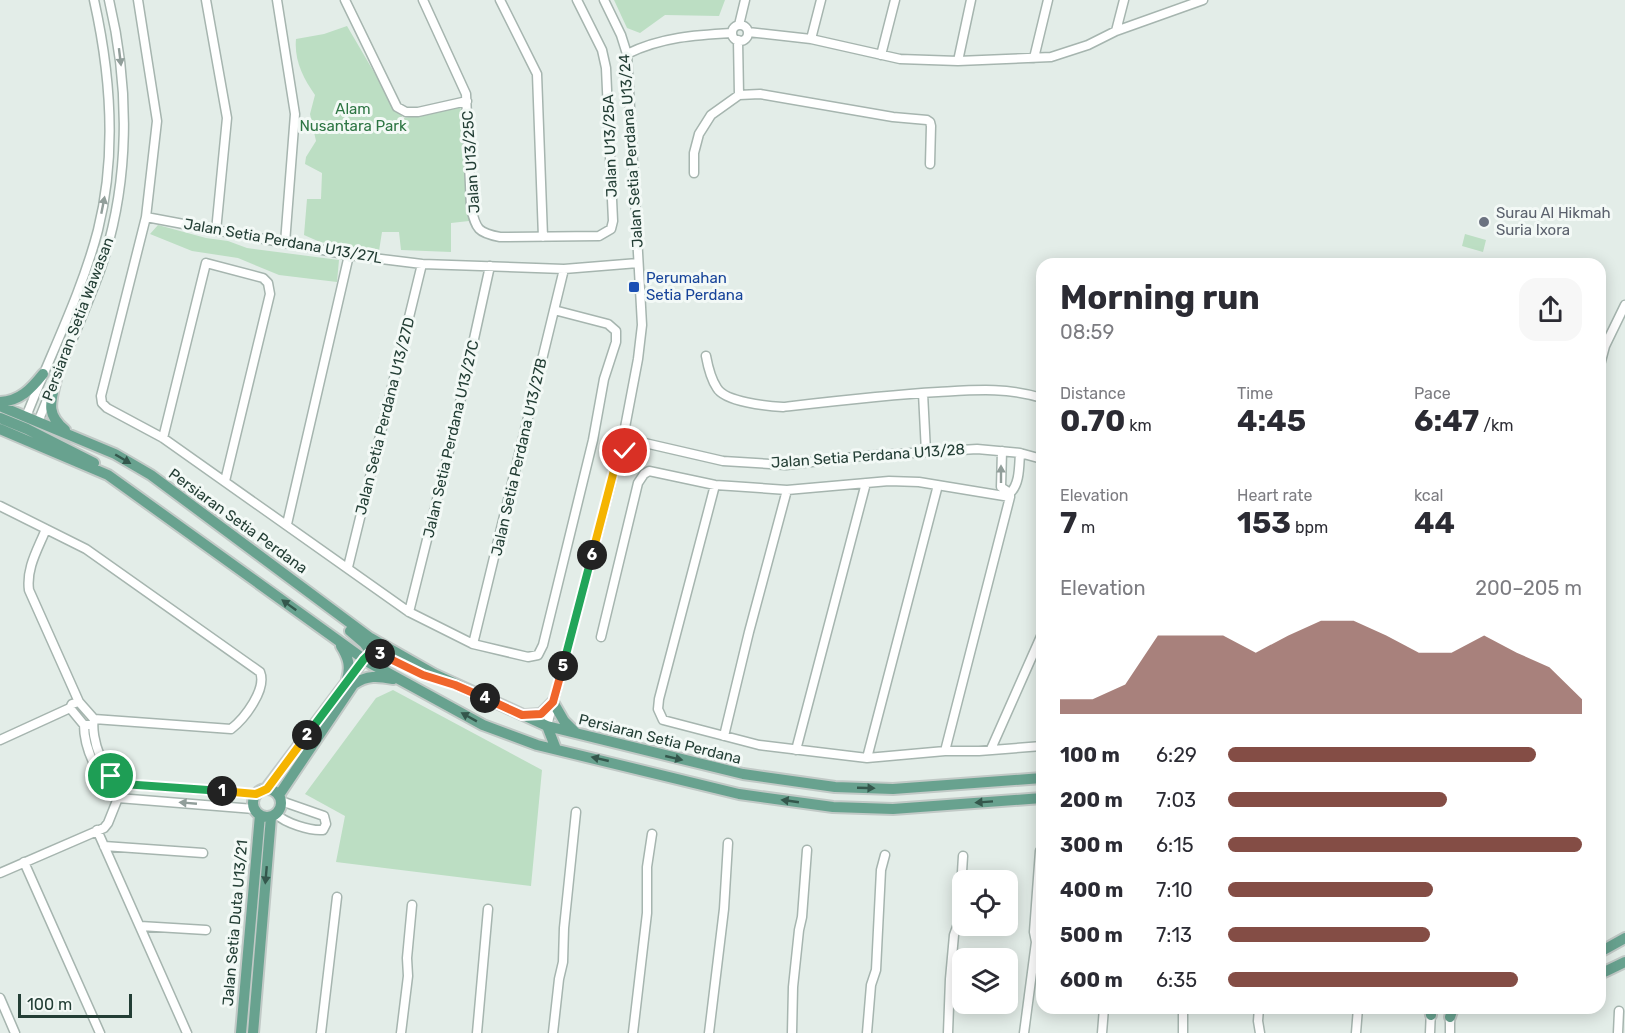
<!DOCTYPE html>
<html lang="en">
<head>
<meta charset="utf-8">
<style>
  :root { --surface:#fff; --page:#f7f7f7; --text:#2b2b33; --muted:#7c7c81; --accent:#844d45 }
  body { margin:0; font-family:Rubik,sans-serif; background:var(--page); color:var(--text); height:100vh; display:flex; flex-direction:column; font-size:22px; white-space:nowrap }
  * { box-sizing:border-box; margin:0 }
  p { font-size:20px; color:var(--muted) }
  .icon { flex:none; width:33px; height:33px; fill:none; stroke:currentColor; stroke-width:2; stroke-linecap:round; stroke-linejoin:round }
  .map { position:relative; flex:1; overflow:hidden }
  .side { position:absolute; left:1036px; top:258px; width:570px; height:756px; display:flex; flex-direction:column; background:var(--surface); border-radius:18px; box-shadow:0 3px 15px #0003 }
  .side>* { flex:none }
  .tools { position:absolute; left:952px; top:870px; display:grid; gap:12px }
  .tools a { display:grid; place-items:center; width:66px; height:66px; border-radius:12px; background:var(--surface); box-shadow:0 3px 15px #0003; font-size:30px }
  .scale { position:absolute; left:18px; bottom:15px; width:114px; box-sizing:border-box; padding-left:6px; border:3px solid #233e35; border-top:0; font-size:16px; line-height:21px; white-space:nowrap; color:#233e35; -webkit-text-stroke:4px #f3f9f6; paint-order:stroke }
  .pin { position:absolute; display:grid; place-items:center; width:51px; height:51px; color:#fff; margin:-26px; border:3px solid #fff; border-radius:50%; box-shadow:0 2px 6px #0007 }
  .km { position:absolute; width:30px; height:30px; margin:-15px; border-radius:50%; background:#222; color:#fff; font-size:16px; line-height:30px; text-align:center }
  .round { display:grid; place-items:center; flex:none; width:63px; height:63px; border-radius:18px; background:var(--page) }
  .overview { display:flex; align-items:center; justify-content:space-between; height:102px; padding:0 24px }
  h1 { font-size:33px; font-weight:700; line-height:45px }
  .stats { display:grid; grid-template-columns:repeat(3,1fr); gap:9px; height:102px; padding:6px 24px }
  .stats div { display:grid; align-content:center }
  .stats b { font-size:30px; font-weight:700 }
  .stats small { font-size:16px; font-weight:400 }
  .stats p { font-size:16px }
  .chart { height:168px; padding:12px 24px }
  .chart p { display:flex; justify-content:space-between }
  .chart svg { width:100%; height:108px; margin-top:6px; fill:var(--accent); opacity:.7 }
  ul { padding:0 24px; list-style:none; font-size:20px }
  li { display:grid; grid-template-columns:96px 72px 1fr; align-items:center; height:45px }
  li i { height:15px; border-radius:8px; background:var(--accent) }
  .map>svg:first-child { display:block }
</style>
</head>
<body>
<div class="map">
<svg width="1625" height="1033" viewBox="0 0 1625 1033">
  <rect width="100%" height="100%" fill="#e3ede8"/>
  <path fill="#bcdec3" d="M614 0H725L719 16 665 15 640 33 627 28Z
    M347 26 388 96 403 118 427 114 455 104 464 111 469 221 451 223V252L401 250 399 232H382L379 251 320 242 304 235 307 199H321L322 173 305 164 306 157 316 141 310 114 315 95C303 78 294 60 296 39L324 34Z
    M158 225 206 238 228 241 247 248 339 260 337 282 279 275 238 258 192 251 150 234Z
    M1465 234 1486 240 1483 252 1462 246Z
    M393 690 542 770 531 886 336 862 345 816 305 794 376 698Z"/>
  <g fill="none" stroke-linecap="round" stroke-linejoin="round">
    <g stroke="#a6b5af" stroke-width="11">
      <path id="minor" d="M138 0 157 121 146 217 349 255 422 264 564 269 638 263
        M206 0 227 118 216 231
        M277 0 295 114 285 243
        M345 0 397 107 406 112H418L467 101
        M423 0 466 94 471 208C476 229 478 233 500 237L599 236 611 229 613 221 606 68 602 50 577 0
        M500 0 537 74 543 237
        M739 25 745 0
        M732 33a8 8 0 1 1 16 0a8 8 0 1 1-16 0Z
        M1116 31 1203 0
        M748 32 811 39 900 59 958 61 1051 57 1088 45 1116 31 1124 0
        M811 39 821 0
        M738 40 739 95
        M627 54C661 37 696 35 732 33
        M881 55 895 0
        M1034 58 1048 0
        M958 61 971 0
        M694 173V153L699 134 711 115 739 95 760 94 893 117 927 120 930 122 931 126 930 164
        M146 217 101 396 102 403 107 408 163 438 409 612 473 644 528 657 538 655 543 645 593 440 604 379 616 342V331L608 324 554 310
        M706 356C708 367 711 379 717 388 725 402 767 406 783 407 835 401 886 395 938 392 975 390 1006 387 1042 398
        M1600 365 1605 346 1625 305
        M54 383C70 345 87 307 101 268 130 182 130 88 109 0
        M923 393 926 452
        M26 417C50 355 81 295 98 230 117 154 111 76 94 0
        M38 422 49 395
        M163 438 206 263 263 278 268 283 270 294 225 481
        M623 438 723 461 786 465 863 456 977 449 1020 453 1042 459
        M1002 451 1001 487 1010 493
        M618 455 639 441
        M715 485 659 699 658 709 663 720 759 745 867 758 945 751H979L1042 746
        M0 506 86 549 260 672C267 689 245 718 231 729L94 719
        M287 524 349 255
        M46 529C38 549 26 568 29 590L79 702 94 719C90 737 104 778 123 784L256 794
        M348 567 422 264
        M409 612 452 439 490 266
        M601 637 638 483 644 474 649 471 715 485 731 486 787 490 889 481 919 482 1010 497V493C1020 484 1019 466 1020 453
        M473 644 564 269
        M70 708 84 725H89
        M84 725C84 751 100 780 118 798L254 809
        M547 726 623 438 638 359 642 325 627 54 621 35 604 0
        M724 736 749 632 787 490
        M0 740 70 708 72 704 79 702
        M991 749 1042 634
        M796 750 866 483
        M945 751 1010 497
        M867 758 938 485
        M276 814C285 823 310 831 323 830L326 824 324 816 281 801
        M97 830 187 1033
        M104 846 203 853
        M24 862 100 1033
        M0 873 104 828 108 823 118 798
        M140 926 206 930
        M0 998 15 1033
        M1259 1008 1258 1021 1260 1033
        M321 1033 337 897
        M401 1033 408 976 407 958 412 905
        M477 1033 488 909
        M553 1033 559 979 563 962 564 928 576 812
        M633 1033 647 913V867L652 834
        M709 1033 724 909 728 843
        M792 1033 793 987 799 930 802 917 807 850
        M867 1033 871 985 876 970 881 870 885 855
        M948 1033 950 979 954 935 959 921 963 856
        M1024 1033 1036 942 1034 932 1040 851
        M1102 1033 1104 1008
        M1183 1033V1008
        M1356 1033 1358 1008
        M1430 1033 1431 1009
        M1450 1033V1011
        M1618 1033 1619 1011"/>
    </g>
    <g stroke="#c1c9c6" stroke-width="14">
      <path id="major" d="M56 379C51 401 45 414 65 430
        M0 402C20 401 31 389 43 374
        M0 406 115 454 151 475 369 637 434 674 547 726 743 774 835 787 893 789 1042 778
        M0 418 27 429 94 463
        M0 429 108 475 368 662 483 725 537 745 739 794 833 807 893 809 1042 798
        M350 631 364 643 371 652 387 656 398 662
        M341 646C348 657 351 666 347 679
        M354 684C367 675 378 676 393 679
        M525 715 541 714 553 702 564 721 575 732
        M547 726 556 749
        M266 789 367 655
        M253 803a14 14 0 1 1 28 0a14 14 0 1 1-28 0Z
        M279 795 357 679
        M1600 952 1625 938
        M1600 974 1625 962
        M1430 1008 1431 1015
        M1450 1017 1453 1008
        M241 1033 260 815
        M253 1033 271 817"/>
    </g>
    <use href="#minor" stroke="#fff" stroke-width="8"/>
    <use href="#major" stroke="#68a28f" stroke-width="10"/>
  </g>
  <defs><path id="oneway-solid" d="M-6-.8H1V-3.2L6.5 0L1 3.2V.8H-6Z" transform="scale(1.5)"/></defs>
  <g fill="#919e9a">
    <use href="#oneway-solid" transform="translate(120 57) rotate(83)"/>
    <use href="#oneway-solid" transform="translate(103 205) rotate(-79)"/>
    <use href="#oneway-solid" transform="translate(1001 474) rotate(-90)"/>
    <use href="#oneway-solid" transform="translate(188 803) rotate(-175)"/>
  </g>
  <g fill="#34574c">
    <use href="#oneway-solid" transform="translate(123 459) rotate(30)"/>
    <use href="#oneway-solid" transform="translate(289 605) rotate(-144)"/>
    <use href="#oneway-solid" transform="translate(469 717) rotate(-151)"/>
    <use href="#oneway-solid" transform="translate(674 758) rotate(13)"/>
    <use href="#oneway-solid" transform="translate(600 759) rotate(-167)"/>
    <use href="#oneway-solid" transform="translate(866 788) rotate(2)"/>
    <use href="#oneway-solid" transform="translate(790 801) rotate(-172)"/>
    <use href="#oneway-solid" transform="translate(984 802) rotate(176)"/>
    <use href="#oneway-solid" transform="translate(266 875) rotate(95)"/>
  </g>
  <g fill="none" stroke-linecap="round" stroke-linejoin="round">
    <g stroke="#fff" stroke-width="12">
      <path id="split-1" d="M111 776 116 782 123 784 222 791"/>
    </g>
    <g stroke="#fff" stroke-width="12">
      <path id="split-2" d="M222 791 256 794 267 789 307 735"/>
    </g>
    <g stroke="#fff" stroke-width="12">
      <path id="split-3" d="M307 735 364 659 371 652 380 654"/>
    </g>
    <g stroke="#fff" stroke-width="12">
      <path id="split-4" d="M380 654 423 675 455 685 485 698"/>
    </g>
    <g stroke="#fff" stroke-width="12">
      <path id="split-5" d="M485 698 522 715 541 714 553 702 563 666"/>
    </g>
    <g stroke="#fff" stroke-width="12">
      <path id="split-6" d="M563 666 592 555"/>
    </g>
    <g stroke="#fff" stroke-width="12">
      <path id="split-7" d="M592 555 618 455 625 451"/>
    </g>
    <use href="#split-1" stroke="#22a559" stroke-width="8"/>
    <use href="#split-2" stroke="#f5b400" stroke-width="8"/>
    <use href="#split-3" stroke="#22a559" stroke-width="8"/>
    <use href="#split-4" stroke="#f0652b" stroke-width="8"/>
    <use href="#split-5" stroke="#f0652b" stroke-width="8"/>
    <use href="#split-6" stroke="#22a559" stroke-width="8"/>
    <use href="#split-7" stroke="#f5b400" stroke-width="8"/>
  </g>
  <circle fill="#6b7280" stroke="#f3f9f6" stroke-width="2" cx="1484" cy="222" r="6"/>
  <rect fill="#1a4fb4" stroke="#f3f9f6" stroke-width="2" x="628" y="281" width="12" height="12" rx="3"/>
  <g text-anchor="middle" stroke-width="6" stroke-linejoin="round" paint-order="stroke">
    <g font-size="15" fill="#2d7543" stroke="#f3f9f6">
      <text x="353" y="114">Alam<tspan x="353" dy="17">Nusantara Park</tspan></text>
    </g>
    <g font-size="15" fill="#233e35" stroke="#f3f9f6">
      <text transform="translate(610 146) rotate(-92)" y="5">Jalan U13/25A</text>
      <text transform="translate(631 151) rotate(-94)" y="5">Jalan Setia Perdana U13/24</text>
      <text transform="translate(471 162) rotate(-94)" y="5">Jalan U13/25C</text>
      <text transform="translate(283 241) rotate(10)" y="5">Jalan Setia Perdana U13/27L</text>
      <text transform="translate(78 319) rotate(-69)" y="5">Persiaran Setia Wawasan</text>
      <text transform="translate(385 416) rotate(-76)" y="5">Jalan Setia Perdana U13/27D</text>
      <text transform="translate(451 439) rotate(-77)" y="5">Jalan Setia Perdana U13/27C</text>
      <text transform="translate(868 456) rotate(-4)" y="5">Jalan Setia Perdana U13/28</text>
      <text transform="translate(519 457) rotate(-77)" y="5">Jalan Setia Perdana U13/27B</text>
      <text transform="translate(238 521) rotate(36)" y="5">Persiaran Setia Perdana</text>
      <text transform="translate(660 739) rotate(14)" y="5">Persiaran Setia Perdana</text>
      <text transform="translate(235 923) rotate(-85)" y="5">Jalan Setia Duta U13/21</text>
    </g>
    <g font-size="15" fill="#5b616d" stroke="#f3f9f6" text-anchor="start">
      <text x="1496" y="218">Surau Al Hikmah<tspan x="1496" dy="17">Suria Ixora</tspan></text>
    </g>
    <g font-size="15" fill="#164399" stroke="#f3f9f6" text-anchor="start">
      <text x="646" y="283">Perumahan<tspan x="646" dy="17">Setia Perdana</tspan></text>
    </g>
  </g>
</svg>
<div class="tools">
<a><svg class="icon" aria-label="locate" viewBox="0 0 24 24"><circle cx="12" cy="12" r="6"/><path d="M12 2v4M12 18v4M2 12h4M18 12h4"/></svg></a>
<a><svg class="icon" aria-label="layers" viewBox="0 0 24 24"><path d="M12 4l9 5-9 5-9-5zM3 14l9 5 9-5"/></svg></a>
</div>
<div class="scale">100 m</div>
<div class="pin" style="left:111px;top:776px;background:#1e9e55"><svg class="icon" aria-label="arrive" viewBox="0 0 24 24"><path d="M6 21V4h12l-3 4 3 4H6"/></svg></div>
<div class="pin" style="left:625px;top:451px;background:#d93025"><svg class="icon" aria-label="check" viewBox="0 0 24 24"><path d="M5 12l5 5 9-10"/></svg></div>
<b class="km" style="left:222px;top:791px">1</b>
<b class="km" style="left:307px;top:735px">2</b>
<b class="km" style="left:380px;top:654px">3</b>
<b class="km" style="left:485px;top:698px">4</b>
<b class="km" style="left:563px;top:666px">5</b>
<b class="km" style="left:592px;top:555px">6</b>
<section class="side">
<div class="overview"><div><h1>Morning run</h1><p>08:59</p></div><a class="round"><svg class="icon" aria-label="share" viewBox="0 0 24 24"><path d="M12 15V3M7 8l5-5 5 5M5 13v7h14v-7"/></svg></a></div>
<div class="stats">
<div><p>Distance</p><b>0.70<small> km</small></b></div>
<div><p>Time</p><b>4:45</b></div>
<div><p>Pace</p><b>6:47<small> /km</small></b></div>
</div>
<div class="stats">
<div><p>Elevation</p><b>7<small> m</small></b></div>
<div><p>Heart rate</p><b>153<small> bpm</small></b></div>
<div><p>kcal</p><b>44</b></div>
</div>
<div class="chart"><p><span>Elevation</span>200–205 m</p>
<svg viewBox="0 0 160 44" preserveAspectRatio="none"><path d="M0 44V38L10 38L20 32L30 12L40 12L50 12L60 19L70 12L80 6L90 6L100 12L110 19L120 19L130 12L140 19L150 25L160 38V44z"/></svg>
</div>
<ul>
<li><b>100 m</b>6:29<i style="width:87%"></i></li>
<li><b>200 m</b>7:03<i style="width:62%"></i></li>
<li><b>300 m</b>6:15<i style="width:100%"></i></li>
<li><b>400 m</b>7:10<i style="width:58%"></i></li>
<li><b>500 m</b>7:13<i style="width:57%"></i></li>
<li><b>600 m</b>6:35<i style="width:82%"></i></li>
</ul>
</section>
</div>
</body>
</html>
